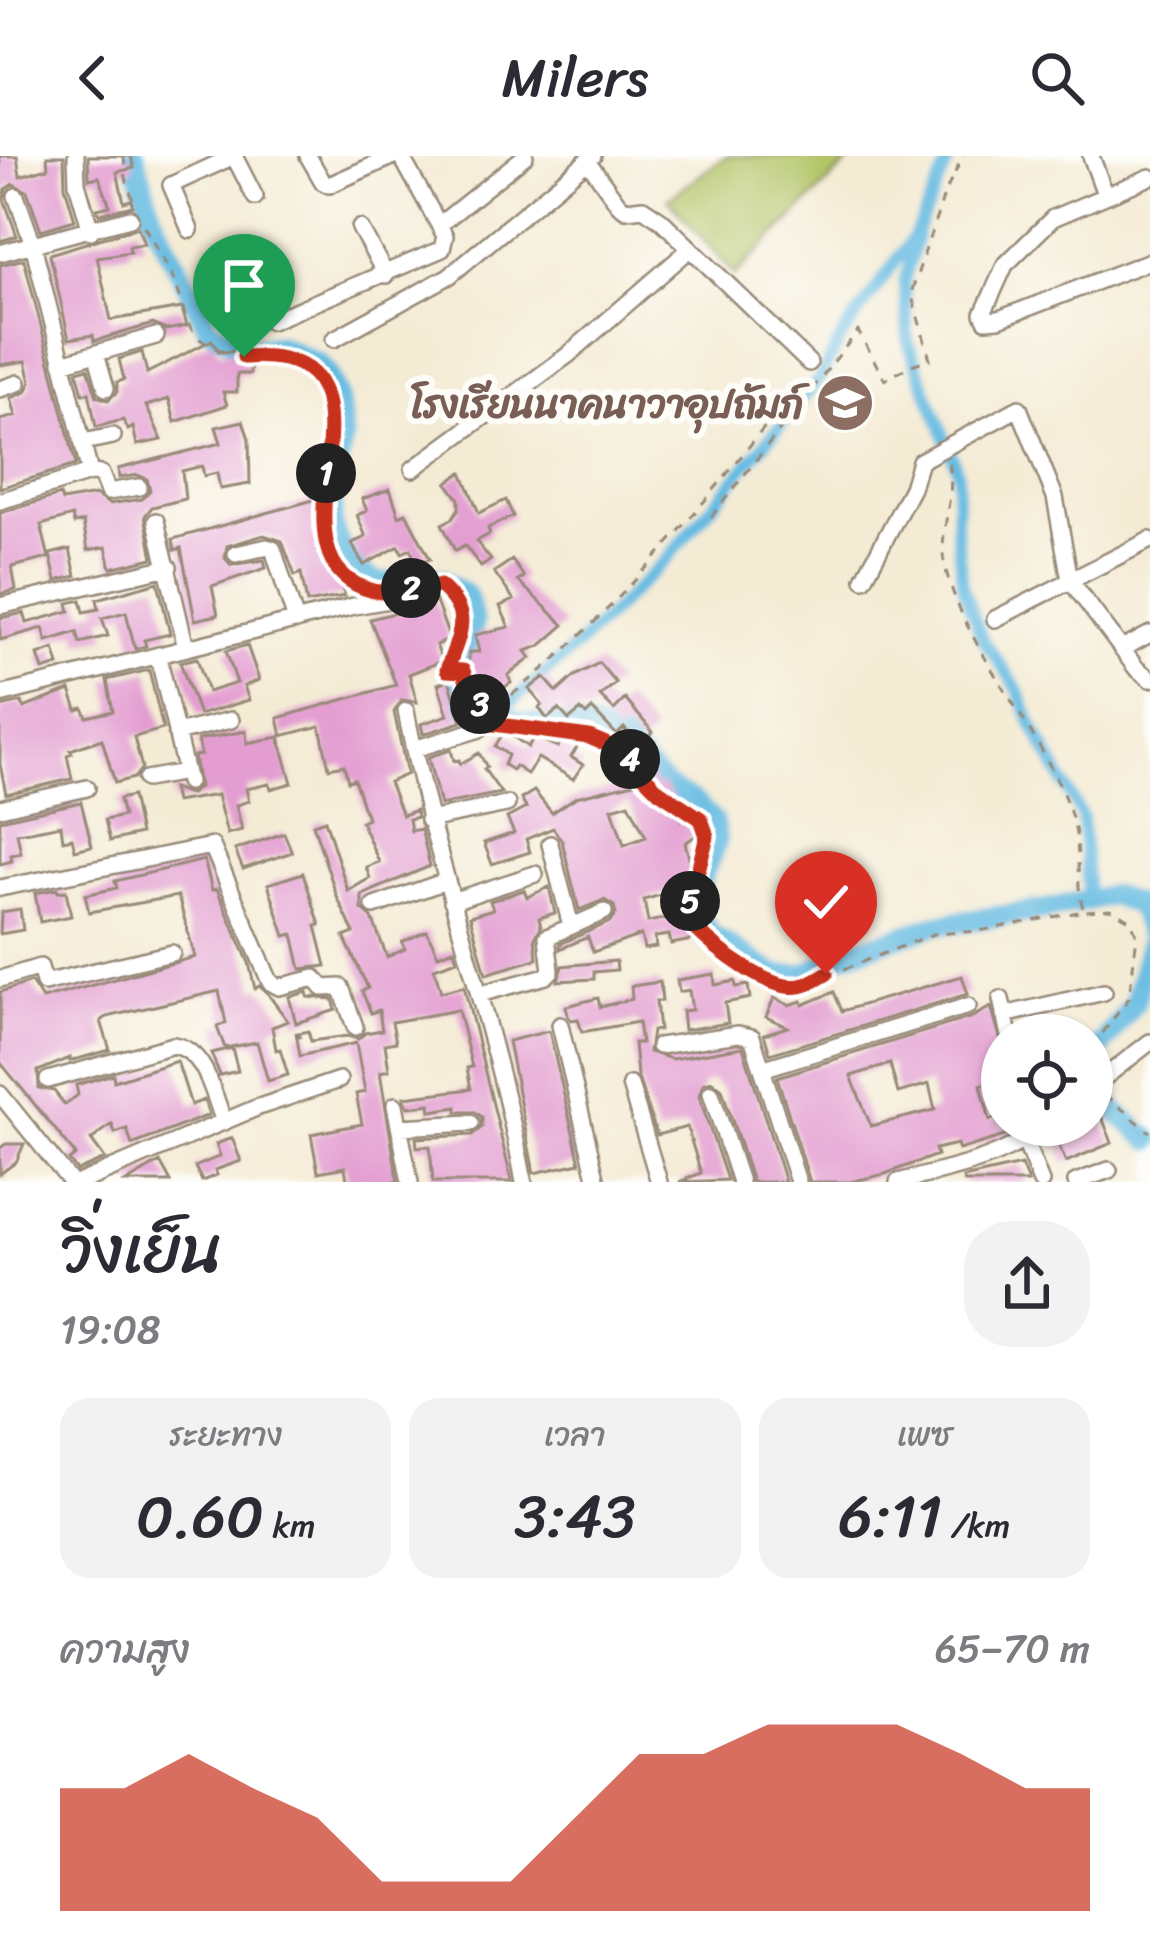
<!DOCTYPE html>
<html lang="th">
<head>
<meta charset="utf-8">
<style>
  :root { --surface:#fff; --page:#f2f2f3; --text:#2b2b33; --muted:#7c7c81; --accent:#c8321e }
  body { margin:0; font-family:Sriracha,"Playpen Sans Thai",sans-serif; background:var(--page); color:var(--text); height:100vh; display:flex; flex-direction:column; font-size:45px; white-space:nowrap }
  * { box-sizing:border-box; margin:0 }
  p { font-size:39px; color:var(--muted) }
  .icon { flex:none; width:66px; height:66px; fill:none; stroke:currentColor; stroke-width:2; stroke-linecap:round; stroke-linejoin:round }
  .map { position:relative; height:1026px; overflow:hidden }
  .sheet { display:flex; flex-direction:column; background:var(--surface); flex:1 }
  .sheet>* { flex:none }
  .buttons { position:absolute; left:981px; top:858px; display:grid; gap:24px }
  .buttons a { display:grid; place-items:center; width:132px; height:132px; border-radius:50%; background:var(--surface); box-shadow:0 3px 9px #0004; font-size:60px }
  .pin { position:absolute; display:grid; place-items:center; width:102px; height:102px; color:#fff; margin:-123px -51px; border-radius:50% 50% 50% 0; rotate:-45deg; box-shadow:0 0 12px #0007 }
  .pin .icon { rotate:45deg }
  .km { position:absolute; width:60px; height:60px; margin:-30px; border-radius:50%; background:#222; color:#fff; font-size:33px; line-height:60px; text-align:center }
  .round { display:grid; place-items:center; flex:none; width:126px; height:126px; border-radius:48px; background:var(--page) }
  .headline { display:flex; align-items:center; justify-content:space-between; height:204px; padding:0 60px }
  h1 { font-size:66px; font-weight:600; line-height:90px }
  .metrics { display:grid; grid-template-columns:repeat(3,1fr); gap:18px; height:204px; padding:12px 60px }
  .metrics div { display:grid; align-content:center; border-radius:30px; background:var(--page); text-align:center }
  .metrics b { font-size:60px; font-weight:600 }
  .metrics small { font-size:33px; font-weight:400 }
  .metrics p { font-size:33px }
  .chart { height:336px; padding:24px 60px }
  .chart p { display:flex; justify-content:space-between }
  .chart svg { width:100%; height:216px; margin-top:12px; fill:var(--accent); opacity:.7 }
  header { display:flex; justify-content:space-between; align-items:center; height:156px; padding:0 60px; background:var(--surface); font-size:54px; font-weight:600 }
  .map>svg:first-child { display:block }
</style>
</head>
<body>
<header><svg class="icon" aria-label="back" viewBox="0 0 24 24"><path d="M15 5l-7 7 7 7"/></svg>Milers<svg class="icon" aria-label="search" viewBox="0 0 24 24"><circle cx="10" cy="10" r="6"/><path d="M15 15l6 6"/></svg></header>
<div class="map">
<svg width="1150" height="1026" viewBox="0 0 1150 1026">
  <rect width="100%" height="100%" fill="#fdfcf7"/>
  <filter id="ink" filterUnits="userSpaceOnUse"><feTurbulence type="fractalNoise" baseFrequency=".00833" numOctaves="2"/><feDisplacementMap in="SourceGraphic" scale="24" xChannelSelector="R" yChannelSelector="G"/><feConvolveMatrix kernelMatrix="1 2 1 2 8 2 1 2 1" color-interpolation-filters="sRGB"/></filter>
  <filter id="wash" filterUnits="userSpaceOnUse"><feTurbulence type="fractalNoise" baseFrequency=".004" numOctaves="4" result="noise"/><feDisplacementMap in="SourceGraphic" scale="48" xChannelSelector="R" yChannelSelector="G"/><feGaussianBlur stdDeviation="2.7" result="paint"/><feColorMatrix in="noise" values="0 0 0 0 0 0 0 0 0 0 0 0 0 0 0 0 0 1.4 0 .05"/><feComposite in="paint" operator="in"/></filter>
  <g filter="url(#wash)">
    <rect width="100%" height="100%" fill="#f4ebd4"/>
    <path fill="#b2c568" stroke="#767843" stroke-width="3" d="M726 0H855L735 119 668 43Z"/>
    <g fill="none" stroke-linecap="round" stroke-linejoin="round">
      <path stroke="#65bbe2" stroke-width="12" d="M917 81 904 126 908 186 958 316 956 372 963 432 982 482 1018 533 1032 568 1082 661 1088 742
        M494 561 576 491 667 403 818 225 842 181 918 74 951 0
        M1146 813 1150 812"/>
      <path stroke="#65bbe2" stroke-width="21" d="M135 0 152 59 208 172 244 192 278 189 318 207 328 219 339 246 343 282 331 340 333 373 344 400 356 415 378 427 441 423 467 440 474 467 455 529 467 550 522 566 590 572 622 585 666 631 694 646 713 665 717 685 702 721 698 756 710 778 777 820 805 818 839 800 935 769 1044 754 1112 739 1139 750 1150 780
        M1092 903 1135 846 1150 784
        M1092 936 1150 984"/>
    </g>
    <g id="blocks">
      <path fill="#e39dd1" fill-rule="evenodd" d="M0 0H17L20 20 48 12 47 0H64L65 30 75 64 41 74 27 35 13 28 6 33 4 43 17 80 0 85Z
        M88 0H131L134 12 117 16 124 46 131 44 133 50 99 58 97 53 110 50 99 21 89 23Z
        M138 71 144 88 129 90 130 96 97 101 111 164 182 152 187 170 166 174 153 168 94 185 93 179 69 183 50 98Z
        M24 103 76 309 0 332V264L16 260 11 242 26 236 31 226 26 205 0 209V109Z
        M212 184 219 196 241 195V203L251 202 250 218H237V236H223L227 249 175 266 169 243 146 250 162 284 137 289 133 271 128 274 123 264 96 271 89 236 83 238 77 215 88 212 97 240 108 244 117 236V226L124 224 119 203 142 196 147 217Z
        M243 265 249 283 250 328 220 333 217 317 204 320 202 310 182 315 185 343 152 351 145 360 153 402 111 412 106 391 88 394 83 366 74 368 72 360 41 369 49 402 12 411 16 434 0 438V357L60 339 62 345 95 339 109 348 142 343 150 334 147 323 138 319 119 322 118 313 221 287 216 271Z
        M462 316 479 357 506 344 513 360 488 372 490 378 476 385 491 404 481 411 465 390 455 395 442 368 452 363 459 352V343L447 327Z
        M390 333 399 360 406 357 430 403 415 407 411 393 402 397 399 390 364 409 356 396 352 387 366 381 357 359 367 355 362 343Z
        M317 343 319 369 322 368 326 380 332 419 340 417 344 440 307 447 301 417 295 420 282 385 264 379 227 390 225 402 231 409 264 404 266 412 212 430 218 459 195 464 181 392 175 394 173 383Z
        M70 393 76 420 56 425 50 398Z
        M512 404 524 421 518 425 564 469 540 490 526 495 531 502 508 519 511 527 497 536 478 539 475 524 468 525 469 496H479L475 479 509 471 500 450 514 444 494 416Z
        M158 426 170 478 144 484 146 490 135 493 126 456 102 462 108 480 80 487 77 476 47 485 43 472 0 484V462L24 457 27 467 70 455 68 447 81 444 84 456 99 453 97 443Z
        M435 443 450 484 436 489 442 505 409 518 417 546 402 544 394 556 407 618 389 626 402 659 416 654 417 661 409 663 411 675 421 673 430 710 362 739V753L372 762 387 801 405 793 402 786 427 775 438 799 454 793 457 804 434 812 441 836 464 830 512 1026H433L430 990 417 991 416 982 472 979 482 971V961L475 956H457V951L431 955 430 948 408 951 404 941 471 933 467 912 472 911 458 854 392 866 396 886 385 888 389 914 380 916 398 1026 347 1024 345 1011 318 1016 311 978 362 968 356 938 365 936 356 887 300 900 296 876 300 882 299 877 308 875 311 885 347 880 358 883 365 877 382 874 379 854 371 857 362 835 368 832 344 781 354 777 337 741 313 668 325 664 348 735 370 722 366 711 379 706 361 665 367 662 354 623 348 625 344 609 329 612 320 570 282 580 278 562 396 529 370 463 427 449Z
        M247 489 259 524 244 530 249 544 199 559 180 506 197 502 208 536 237 527 226 495Z
        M54 493 59 509 43 514 38 499Z
        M599 507 616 527 600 540 614 554 625 543 653 576 640 589 624 572 617 579 592 553 586 559 581 554 569 564 559 553 547 563 539 552 542 549 529 533 544 521 557 536 575 520Z
        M149 514 163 573 134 581 142 612 134 622 115 627 102 583 70 594 72 597 67 599 72 623 6 638 0 608V551L22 546 24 552 70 534 77 554 83 552 87 561 113 555 107 524Z
        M449 524 462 566 423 578 421 568 448 559 438 528Z
        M246 575 247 587 279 581 292 627 271 633 269 628 246 633 249 645 236 649 242 674 227 678 217 639 175 646 172 632 190 638 199 631 194 600 201 599 198 584Z
        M505 575 528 591 534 581 558 591 564 581 578 590 571 601 583 609 573 623 538 602 527 618 515 610 512 614 504 609 508 599 495 590Z
        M451 594 454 605 459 604 460 608 479 597 487 611 484 613 501 637 440 649 428 601Z
        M649 616 656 631 662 628 674 643 671 645 682 664 695 655 707 672 685 687 696 728 644 744 648 766 687 758 692 784 671 788 669 779 655 781 656 791 644 793 641 779 593 796 588 781 560 793V788L610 766 616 758 614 750 604 744 579 754 562 685 553 672 526 683 530 696 492 708 484 687 514 677 507 662 526 652 521 643 534 635 552 657 576 641 638 626 636 622ZM629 647 646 681 624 689 612 652Z
        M132 640 140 678 110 685 105 664 123 660 119 643Z
        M81 646 92 690 75 694 72 682 63 684 61 669 30 675 17 677 21 697 11 699 12 705 0 708V664Z
        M284 677 292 696 243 713 235 694Z
        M204 704 212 734 217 733 249 807 255 833 259 830 268 838 288 865 272 871 276 894 280 893 288 919 268 925 257 886 225 892 217 871 226 867 219 835 107 861 101 865 110 894 70 905V902L38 915 39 932 54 935 65 949 78 939 76 929 113 918 114 925 177 905 191 949 204 944 209 959 132 989 127 973 115 977 112 968 91 984 105 1003 77 1015 69 1004 76 999 0 906V836L31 826 42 843 195 801 178 740 89 756 85 739 117 732 115 725Z
        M303 717 320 769 316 770 326 810 301 813 293 778 285 780 268 728Z
        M549 731 555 757 539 762 541 771 535 781 537 803 486 818 470 760 493 753 490 745 524 734 527 741Z
        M57 733 58 736 66 735 71 760 40 766 35 737Z
        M20 753 23 774 0 778 1 756Z
        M616 805 617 814 594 816V823L558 825 562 810Z
        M714 818 715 829 735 825 736 831 748 829 750 842 725 847 728 867 684 874 682 855 692 854 689 834 679 836 677 824Z
        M962 820 968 838 770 898 764 878 788 871 766 861 774 842 789 849 802 845 803 849 834 836 842 855Z
        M660 826 662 845H656L659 874 652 875 649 896 672 903 743 891 785 1026H752L722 933 712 925 703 928 699 940 727 1024 679 1026 701 1017 687 971 657 979 637 919 634 887H641L638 866 582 876 578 863 571 864 568 860 566 850 598 842 600 851 632 843 631 830Z
        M307 836 308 841 333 843 336 854 296 867 289 841Z
        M991 851 1002 888V921L981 929 990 964 1002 960V969H1008L1011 978 959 994 957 988 935 993 937 999 885 1018 850 1026H810L777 921 972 861ZM890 908 898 937 929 928 935 954 871 970 851 920Z
        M549 875 580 1007 534 1017 508 885Z
        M232 892 238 915 220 919 211 897Z
        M1100 956 1112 987 1066 1006 1056 983 1079 973 1078 969H1092V959Z
        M232 982 241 1005 215 1014 217 1019 202 1025 195 1011 220 1000 216 988Z
        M6 988H24L16 1006 0 1018V992Z
        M160 1006 171 1026H126Z
        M1021 1009 1028 1026H964L963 1022Z"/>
    </g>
  </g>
  <g filter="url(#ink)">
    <use href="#blocks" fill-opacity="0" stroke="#988a79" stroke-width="3"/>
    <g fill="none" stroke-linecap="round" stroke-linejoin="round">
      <g stroke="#988a79" stroke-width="20">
        <path id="minor" d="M76 0 77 27 91 75
          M234 0 255 41
          M308 0 323 26 329 29 394 0
          M1091 0 1105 38
          M587 4 619 49 626 54 643 52 661 64 809 207
          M1150 21 1053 62 1005 109 983 158 986 164 999 163 1150 105
          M16 40 33 88 90 317
          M439 69 525 0
          M360 72 386 119
          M190 74 171 29 234 0
          M0 97 130 62
          M271 165 442 93 445 80 401 0
          M334 183 449 120 593 0
          M96 197 106 232
          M62 207 156 180
          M0 233 18 227
          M83 286 113 280
          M413 313 568 199 690 93
          M90 317 101 318 108 336 139 331
          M0 345 90 317
          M156 365 186 492
          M236 398 267 391 273 393 296 465
          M864 423 912 332 920 305 1019 252 1055 341 1070 424 1136 512 1150 523
          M0 450 169 411
          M995 463 1150 384
          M1122 493 1150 478
          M158 499 188 626
          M0 539 354 450 424 438
          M406 555C436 714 495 866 524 1026
          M176 577 231 564
          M414 593 480 573
          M146 623 185 616
          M0 652 87 632
          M428 664 507 648
          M550 688 571 770
          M0 732 212 690 270 826 279 831 315 822 323 832 341 831 355 871
          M452 745 535 718
          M374 750 446 725
          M0 823 40 811 44 827 172 797
          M479 838 546 820 551 815 547 781 604 756
          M1001 843 1009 879
          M1004 859 1104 836
          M560 869 597 1026
          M659 890 738 878 752 881 798 1026
          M765 912 968 850
          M48 924 173 889C206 894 213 938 224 966
          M630 929 659 1026
          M1092 931 1150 886
          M711 937 740 1026
          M0 938 71 1026
          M395 949 410 1026
          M400 971 471 967
          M1025 985 1041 1026
          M81 1026 256 952 339 924
          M898 1026C950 1013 1003 1004 1045 969
          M1076 1026 1109 1014"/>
      </g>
      <path stroke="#988a79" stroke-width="3" stroke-dasharray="9 9" stroke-linecap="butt" d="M124 0 126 22 135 51
        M144 70C154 89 167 107 175 127 182 142 184 165 195 178 231 218 309 179 328 241 347 303 284 398 368 432
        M711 361 858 175 885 224 911 209 930 203 911 137 944 39 963 0
        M437 430C476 450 455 482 448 515H463L475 546 490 553
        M487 564 492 554C610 467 700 352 791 238
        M492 568 589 581 618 593 659 635 702 663 707 680 690 745 694 771 747 812 773 826 799 831 933 778 979 775 1084 755C1074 726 1082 694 1073 665 1045 573 969 504 945 411 937 377 958 338 948 303
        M1086 755 1111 753 1131 765 1137 780 1129 842 1092 891
        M1105 939 1150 976"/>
      <use href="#minor" stroke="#fff" stroke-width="15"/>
    </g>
  </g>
  <g fill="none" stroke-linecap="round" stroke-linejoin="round" filter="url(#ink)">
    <g stroke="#fff" stroke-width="24">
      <path id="route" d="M244 201C420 188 249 405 374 435 393 439 420 431 440 430 474 459 459 477 447 514L463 515 475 546 492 554 486 567 589 581 618 593 659 635 701 663 707 680 690 745 694 771C715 792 769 836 800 830 809 829 819 822 826 818"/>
    </g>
    <use href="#route" stroke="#c8321e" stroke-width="15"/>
  </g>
  <defs>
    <g id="school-disc" transform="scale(3)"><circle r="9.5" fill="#8d6e63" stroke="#fdfcf7"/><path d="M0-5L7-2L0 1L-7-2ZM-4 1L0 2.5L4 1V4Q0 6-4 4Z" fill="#fff"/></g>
  </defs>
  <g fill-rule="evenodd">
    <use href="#school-disc" x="845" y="247"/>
  </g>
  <g text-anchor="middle" stroke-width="12" stroke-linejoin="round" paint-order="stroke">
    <g font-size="39" font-weight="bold" fill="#785e54" stroke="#fdfcf7" text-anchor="end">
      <text x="803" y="261">โรงเรียนนาคนาวาอุปถัมภ์</text>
    </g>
  </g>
</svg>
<div class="buttons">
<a><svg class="icon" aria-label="locate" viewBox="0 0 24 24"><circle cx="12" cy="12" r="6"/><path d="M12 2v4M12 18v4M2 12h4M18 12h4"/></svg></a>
</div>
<div class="pin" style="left:244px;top:201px;background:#1e9e55"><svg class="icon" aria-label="arrive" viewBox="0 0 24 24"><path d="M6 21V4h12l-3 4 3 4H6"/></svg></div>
<div class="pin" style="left:826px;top:818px;background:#d93025"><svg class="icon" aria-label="check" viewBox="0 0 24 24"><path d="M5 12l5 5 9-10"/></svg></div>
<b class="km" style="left:326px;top:317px">1</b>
<b class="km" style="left:411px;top:432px">2</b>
<b class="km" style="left:480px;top:548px">3</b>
<b class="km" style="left:630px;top:603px">4</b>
<b class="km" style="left:690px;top:745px">5</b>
</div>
<section class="sheet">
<div class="headline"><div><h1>วิ่งเย็น</h1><p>19:08</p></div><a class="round"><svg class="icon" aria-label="share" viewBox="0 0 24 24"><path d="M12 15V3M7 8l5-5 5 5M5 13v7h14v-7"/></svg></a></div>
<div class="metrics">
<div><p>ระยะทาง</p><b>0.60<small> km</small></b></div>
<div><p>เวลา</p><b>3:43</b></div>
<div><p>เพซ</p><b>6:11<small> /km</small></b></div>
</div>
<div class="chart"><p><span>ความสูง</span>65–70 m</p>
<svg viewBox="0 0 160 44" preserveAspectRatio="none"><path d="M0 44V19L10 19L20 12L30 19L40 25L50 38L60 38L70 38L80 25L90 12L100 12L110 6L120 6L130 6L140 12L150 19L160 19V44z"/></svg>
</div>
</section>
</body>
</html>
